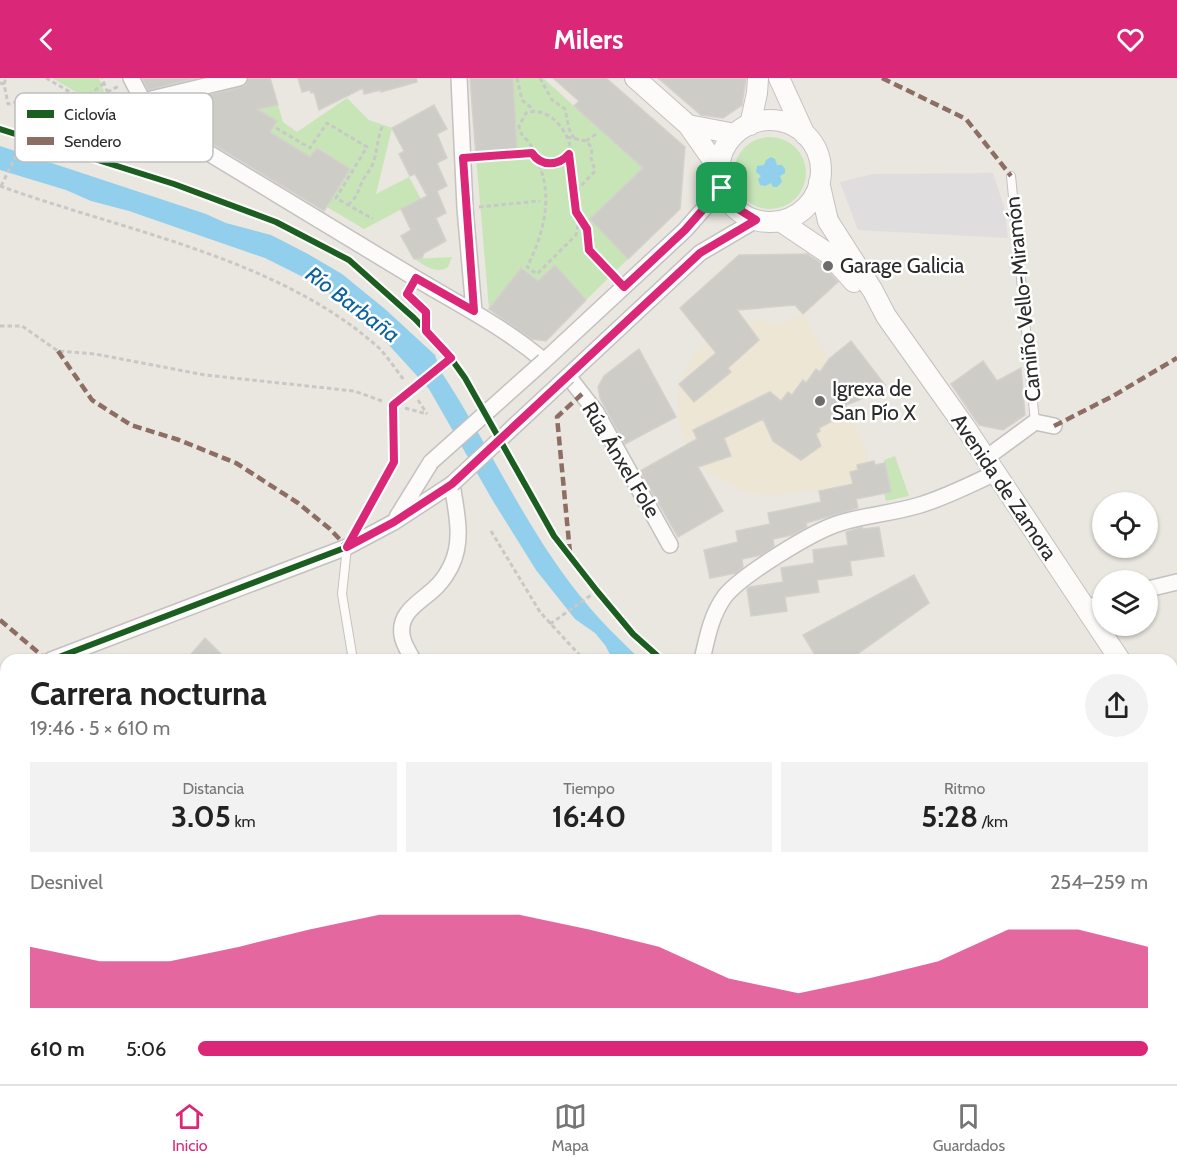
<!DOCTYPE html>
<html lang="es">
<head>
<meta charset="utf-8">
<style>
  :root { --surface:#fff; --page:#f2f2f2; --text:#222; --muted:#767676; --line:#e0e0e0; --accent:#db2777 }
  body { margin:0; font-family:Cabin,sans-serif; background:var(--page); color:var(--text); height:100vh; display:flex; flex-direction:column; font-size:22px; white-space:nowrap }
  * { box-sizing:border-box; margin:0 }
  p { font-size:20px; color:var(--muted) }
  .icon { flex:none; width:33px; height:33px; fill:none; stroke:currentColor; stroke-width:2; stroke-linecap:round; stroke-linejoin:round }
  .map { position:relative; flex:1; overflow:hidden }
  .side { position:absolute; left:0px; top:576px; width:1178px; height:430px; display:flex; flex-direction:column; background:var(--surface); border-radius:18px 18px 0 0; box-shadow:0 2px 4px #0004 }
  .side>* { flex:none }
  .tools { position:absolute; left:1092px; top:414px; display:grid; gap:12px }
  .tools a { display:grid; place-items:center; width:66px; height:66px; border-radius:50%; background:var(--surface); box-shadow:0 2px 4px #0004; font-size:30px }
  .pin { position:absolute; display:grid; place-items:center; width:51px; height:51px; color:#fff; margin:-26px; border-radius:12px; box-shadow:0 3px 9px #0006 }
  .round { display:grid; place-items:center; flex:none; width:63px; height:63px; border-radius:32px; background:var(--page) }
  .overview { display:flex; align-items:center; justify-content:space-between; height:102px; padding:0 30px }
  h1 { font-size:33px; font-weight:700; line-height:45px }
  .metrics { display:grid; grid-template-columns:repeat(3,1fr); gap:9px; height:102px; padding:6px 30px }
  .metrics div { display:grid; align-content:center; border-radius:0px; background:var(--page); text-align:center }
  .metrics b { font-size:30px; font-weight:700 }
  .metrics small { font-size:16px; font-weight:400 }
  .metrics p { font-size:16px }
  .chart { height:168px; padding:12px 30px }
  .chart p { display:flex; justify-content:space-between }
  .chart svg { width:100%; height:108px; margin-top:6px; fill:var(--accent); opacity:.7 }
  ul { padding:0 30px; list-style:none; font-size:20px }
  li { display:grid; grid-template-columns:96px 72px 1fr; align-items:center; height:45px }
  li i { height:15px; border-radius:8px; background:var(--accent) }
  header { display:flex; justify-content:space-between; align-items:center; height:78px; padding:0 30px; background:var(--accent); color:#fff; font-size:27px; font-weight:700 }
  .dock { display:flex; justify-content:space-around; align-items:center; height:84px; border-top:2px solid var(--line); background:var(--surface); font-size:16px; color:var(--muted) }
  .dock a { display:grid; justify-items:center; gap:3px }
  .dock .current { color:var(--accent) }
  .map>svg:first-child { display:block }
</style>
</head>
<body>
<header><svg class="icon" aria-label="back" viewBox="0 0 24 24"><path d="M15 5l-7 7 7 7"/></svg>Milers<svg class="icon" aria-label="heart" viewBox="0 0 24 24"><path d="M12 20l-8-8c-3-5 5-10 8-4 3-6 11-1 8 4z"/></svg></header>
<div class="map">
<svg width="1177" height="1006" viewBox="0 0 1177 1006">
  <rect width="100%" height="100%" fill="#eae6e0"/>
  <path fill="#e0dddf" d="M993 95 1004 129 1008 160 858 152 840 104 873 96Z"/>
  <path fill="#ede6d5" d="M803 236 829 281 851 263 885 307 860 321 846 327 863 365 868 384 857 387 858 392 850 394 853 406 819 413 774 417 746 415 704 392 686 367 678 337 679 306 691 282 708 261 728 250 757 243 785 245Z
    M6 781V1000L31 1001 26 1006H0V786Z
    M44 1000H291L295 1006H39Z"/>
  <path fill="#c8e5b8" d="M52 0H99L112 35Z
    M513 0H543L643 90 590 141 628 181 586 222 555 187 538 203 521 190 489 231 476 78 517 74Z
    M347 20 369 42 392 50 376 116 409 99 421 121 364 151 327 129 350 91 317 69 310 79 270 54 277 43 257 31 278 27 283 44 297 54Z
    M734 95a36 36 0 1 1 72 0a36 36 0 1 1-72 0Z
    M452 179 448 189C436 197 425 187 414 181Z
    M895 378 909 418 886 423 884 415V382Z"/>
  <path fill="#92cfec" d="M0 68 206 136 226 145 271 157 308 176 342 196 385 231 435 277 440 292C489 366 525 450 581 519 599 542 620 562 641 582H613L605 567 595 555 575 541 536 492 493 423 429 311 387 265 350 230 311 203 265 180 129 133 91 123 66 112 0 92Z
    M771 79 775 81 777 87H782L785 91V95L780 98 782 104 777 109H773L771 105 765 108 760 107 758 101 761 98 756 94 757 88 764 87 766 82Z"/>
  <path fill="#ceccc7" stroke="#d4d1cc" stroke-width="1.5" d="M142 0H197L148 12Z
    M249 0H270L278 27 257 31 277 43 270 54 310 79 317 70 350 91 324 133 198 57 190 22 241 9 246 7Z
    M298 0H416L417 4 381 14V12L364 16 363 10 319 32 314 14 311 15 310 12 302 14Z
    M470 0H513L517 74 476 78Z
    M553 0H606L685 69 680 131 628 181 590 141 643 90 574 28 579 23Z
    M658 0H746L742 27 723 40 701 37Z
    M434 27 447 51 437 56 447 80 437 85 447 108 437 113 446 135 436 140 446 163 424 175 422 180 414 181 401 158 411 152 401 131 427 118 415 96 410 98 399 76 404 73 392 50Z
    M807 176 821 185 838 204 803 236 795 227 737 232 759 262 728 290 731 294 694 324 679 306 716 275 680 230 739 177Z
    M555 187 586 222 546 263 532 261 489 231 521 190 538 203Z
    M851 263 885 307 859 322 846 327 847 332 833 338 834 342 819 350 820 353 816 356 821 368 801 382 773 363 763 341 724 360 731 378 698 389 723 433 678 459 640 393 697 361 693 352 770 314 781 323 788 314 792 317 803 302 806 305 816 291 820 294 829 281Z
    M639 271 676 339 625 366 600 320 598 309 604 298Z
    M983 283 997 303 1021 290 1025 337 1003 352 979 347 951 306Z
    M874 383 875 387 885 385 891 414 856 421 858 430 806 445 807 449 792 457 773 461 774 468 761 477 742 481 743 489 736 495 710 500 704 472 738 464 736 453 770 446 768 435 821 424 819 413 853 406 850 394 858 392 857 387Z
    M862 449 863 451 879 449 884 478 850 483 852 497 817 502 819 514 785 519 787 533 751 538 747 511 750 509 783 504 781 490 814 485 813 472 848 467 846 454Z
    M914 497 929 525 849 582H818L803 557Z
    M205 560 227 582H186Z"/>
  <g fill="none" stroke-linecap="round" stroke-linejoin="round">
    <g stroke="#c3c2c1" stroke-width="10">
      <path id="service" d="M1011 98 1035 344
        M353 582 342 516 347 469 394 384 393 327 451 280
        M139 1000 140 1006"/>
    </g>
    <g stroke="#c3c2c1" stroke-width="18">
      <path id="minor" d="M131 0 143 23 164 48C246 98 328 147 410 197 456 225 503 248 544 283L685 152 722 110
        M459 0 465 130 474 233
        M143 23 239 0
        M986 380 1035 344 1054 348
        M397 439 431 384
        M670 467 596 334 568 298 700 175 756 142
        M1148 511 1177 504
        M1085 530 1102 525
        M51 582 347 469 394 444 452 406C456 433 464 462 451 488 448 494 443 502 438 507 425 522 398 532 402 557 403 566 409 574 413 582
        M702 582C707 560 711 537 725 518 742 497 813 453 840 445 866 437 894 435 920 427 946 419 970 407 995 395
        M0 602 6 599
        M534 1006 538 1000"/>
    </g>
    <g stroke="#c3c2c1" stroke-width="22">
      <path id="tertiary" d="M635 0 688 47 719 91
        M779 0 805 57
        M719 93a51 51 0 1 1 102 0a51 51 0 1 1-102 0Z
        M688 47 735 56
        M750 47 757 15 758 0
        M819 104 828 143 873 213 886 238 965 349 1120 582
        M780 143 829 176 854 204
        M1172 660 1177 668"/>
    </g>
    <path stroke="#c8c8c7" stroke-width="3" stroke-dasharray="4.5 3" stroke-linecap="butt" d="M46 0 118 42 102 0
      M517 0 522 22 534 32
      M540 0 552 22 565 31 569 51 574 60
      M0 5 4 6 8 26 25 22 29 27 30 39 46 49 42 57 43 66
      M4 6 6 0
      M107 14 119 8
      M83 22 104 5
      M276 50 310 70 327 45 367 69 336 120 373 141
      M567 59 586 63 592 70 591 80 595 93 579 110 575 124 576 134 587 151 591 175 614 199
      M586 63 596 56
      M569 76 575 119
      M476 79 533 75
      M536 81C548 90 565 84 571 72 568 52 548 27 526 35L519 48C520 56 523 58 528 63 532 68 535 78 538 85 554 118 543 158 527 189L537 196 576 157 578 147 576 134
      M0 108C124 153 279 180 379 270 388 279 396 292 404 302
      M1 108 25 60
      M348 127C358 119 358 112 363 102 366 96 371 92 373 85 378 72 377 59 383 47
      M479 129 540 123
      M408 212 407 216 426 234V253
      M0 248H22L58 273 95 276 205 297 354 313 382 323
      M418 322 427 336
      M405 330 427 336
      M491 453 540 534 584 582
      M550 546 597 513
      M886 1006 889 1000"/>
    <use href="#service" stroke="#fcfbfa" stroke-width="8"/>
    <use href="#minor" stroke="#fcfbfa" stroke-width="15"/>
    <use href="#tertiary" stroke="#fcfbfa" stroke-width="20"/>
    <g stroke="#c3c2c1" stroke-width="18" stroke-linecap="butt">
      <path id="minor-bridge" d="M431 384 544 283
        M452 406 568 298"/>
    </g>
    <use href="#minor-bridge" stroke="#fcfbfa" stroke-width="15"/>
    <path stroke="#8d6e63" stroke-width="4.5" stroke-dasharray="9 4.5" stroke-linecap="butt" d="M882 0 966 41 1011 98
      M58 273 92 322 131 347 179 362 236 385 298 425 330 451 347 469
      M1054 348 1113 318 1177 280
      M570 475 557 339 582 316
      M0 542 47 582"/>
    <g stroke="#fff" stroke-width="10">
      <path id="cycleway" d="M0 51 174 106 276 144 349 182 414 240 445 272 465 300 554 458 597 513 633 556 662 582
        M51 582 347 469 394 444 452 406 700 175 756 142"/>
    </g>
    <use href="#cycleway" stroke="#1b5e20" stroke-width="6"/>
  </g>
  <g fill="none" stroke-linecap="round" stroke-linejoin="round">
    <g stroke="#fff" stroke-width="12">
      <path id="route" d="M532 75C541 89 559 88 569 76L576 134 587 151 589 172 624 209 685 152 722 110 735 129 756 142 700 175 452 406 394 444 347 469 394 384 393 327 451 280 426 253V234L407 216 416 200 474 233 463 80Z"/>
    </g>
    <use href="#route" stroke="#db2777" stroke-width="8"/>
  </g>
  <g fill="#6e6c6a" stroke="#fff" stroke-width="2">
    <circle cx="828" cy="188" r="6"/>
    <circle cx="820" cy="323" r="6"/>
  </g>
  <g text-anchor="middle" stroke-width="5" stroke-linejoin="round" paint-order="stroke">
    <g font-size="21" fill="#2b2b2b" stroke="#fff" text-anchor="start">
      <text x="840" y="195">Garage Galicia</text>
      <text x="832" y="318">Igrexa de<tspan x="832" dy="24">San Pío X</tspan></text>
    </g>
    <g font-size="21" fill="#2b2b2b" stroke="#fff">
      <text transform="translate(1023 221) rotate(-96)" y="7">Camiño Vello-Miramón</text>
      <text transform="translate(621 382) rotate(59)" y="7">Rúa Ánxel Fole</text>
      <text transform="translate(1004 409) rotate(56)" y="7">Avenida de Zamora</text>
    </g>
    <g font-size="22" font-style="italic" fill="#0a629f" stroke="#fff">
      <text transform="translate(353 226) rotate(37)" y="8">Río Barbaña</text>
    </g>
  </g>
  <rect x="15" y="15" width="198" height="69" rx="9" fill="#fff" stroke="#bfbfbf" stroke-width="1.5"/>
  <rect x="27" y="32" width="27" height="8" fill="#1b5e20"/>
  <rect x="27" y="59" width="27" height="8" fill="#8d6e63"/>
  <g font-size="16" fill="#2b2b2b">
    <text x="64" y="42">Ciclovía</text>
    <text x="64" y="69">Sendero</text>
  </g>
</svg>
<div class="tools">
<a><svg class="icon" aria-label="locate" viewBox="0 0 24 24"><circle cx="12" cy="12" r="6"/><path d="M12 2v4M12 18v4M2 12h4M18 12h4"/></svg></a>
<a><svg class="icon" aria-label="layers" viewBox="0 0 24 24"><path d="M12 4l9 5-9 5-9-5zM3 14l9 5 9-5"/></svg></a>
</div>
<div class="pin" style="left:722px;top:110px;background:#1e9e55"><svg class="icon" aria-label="arrive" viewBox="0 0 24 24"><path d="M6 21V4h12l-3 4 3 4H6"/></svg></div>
<section class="side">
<div class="overview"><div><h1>Carrera nocturna</h1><p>19:46 · 5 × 610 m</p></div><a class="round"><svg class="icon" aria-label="share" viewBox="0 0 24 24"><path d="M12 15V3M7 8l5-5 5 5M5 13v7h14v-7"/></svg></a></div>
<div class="metrics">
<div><p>Distancia</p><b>3.05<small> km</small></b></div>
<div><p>Tiempo</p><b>16:40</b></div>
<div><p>Ritmo</p><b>5:28<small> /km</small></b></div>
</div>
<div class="chart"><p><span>Desnivel</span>254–259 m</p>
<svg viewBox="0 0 160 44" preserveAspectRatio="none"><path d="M0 44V19L10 25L20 25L30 19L40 12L50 6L60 6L70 6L80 12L90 19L100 32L110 38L120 32L130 25L140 12L150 12L160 19V44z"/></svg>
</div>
<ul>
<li><b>610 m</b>5:06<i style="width:100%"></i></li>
</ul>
</section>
</div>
<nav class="dock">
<a class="current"><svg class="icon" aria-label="home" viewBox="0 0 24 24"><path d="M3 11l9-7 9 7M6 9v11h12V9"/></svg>Inicio</a>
<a><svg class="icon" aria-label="map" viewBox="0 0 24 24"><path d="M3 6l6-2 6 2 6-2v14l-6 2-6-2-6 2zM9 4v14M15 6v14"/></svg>Mapa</a>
<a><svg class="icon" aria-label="saved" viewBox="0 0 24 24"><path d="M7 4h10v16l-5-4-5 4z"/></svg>Guardados</a>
</nav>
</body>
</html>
